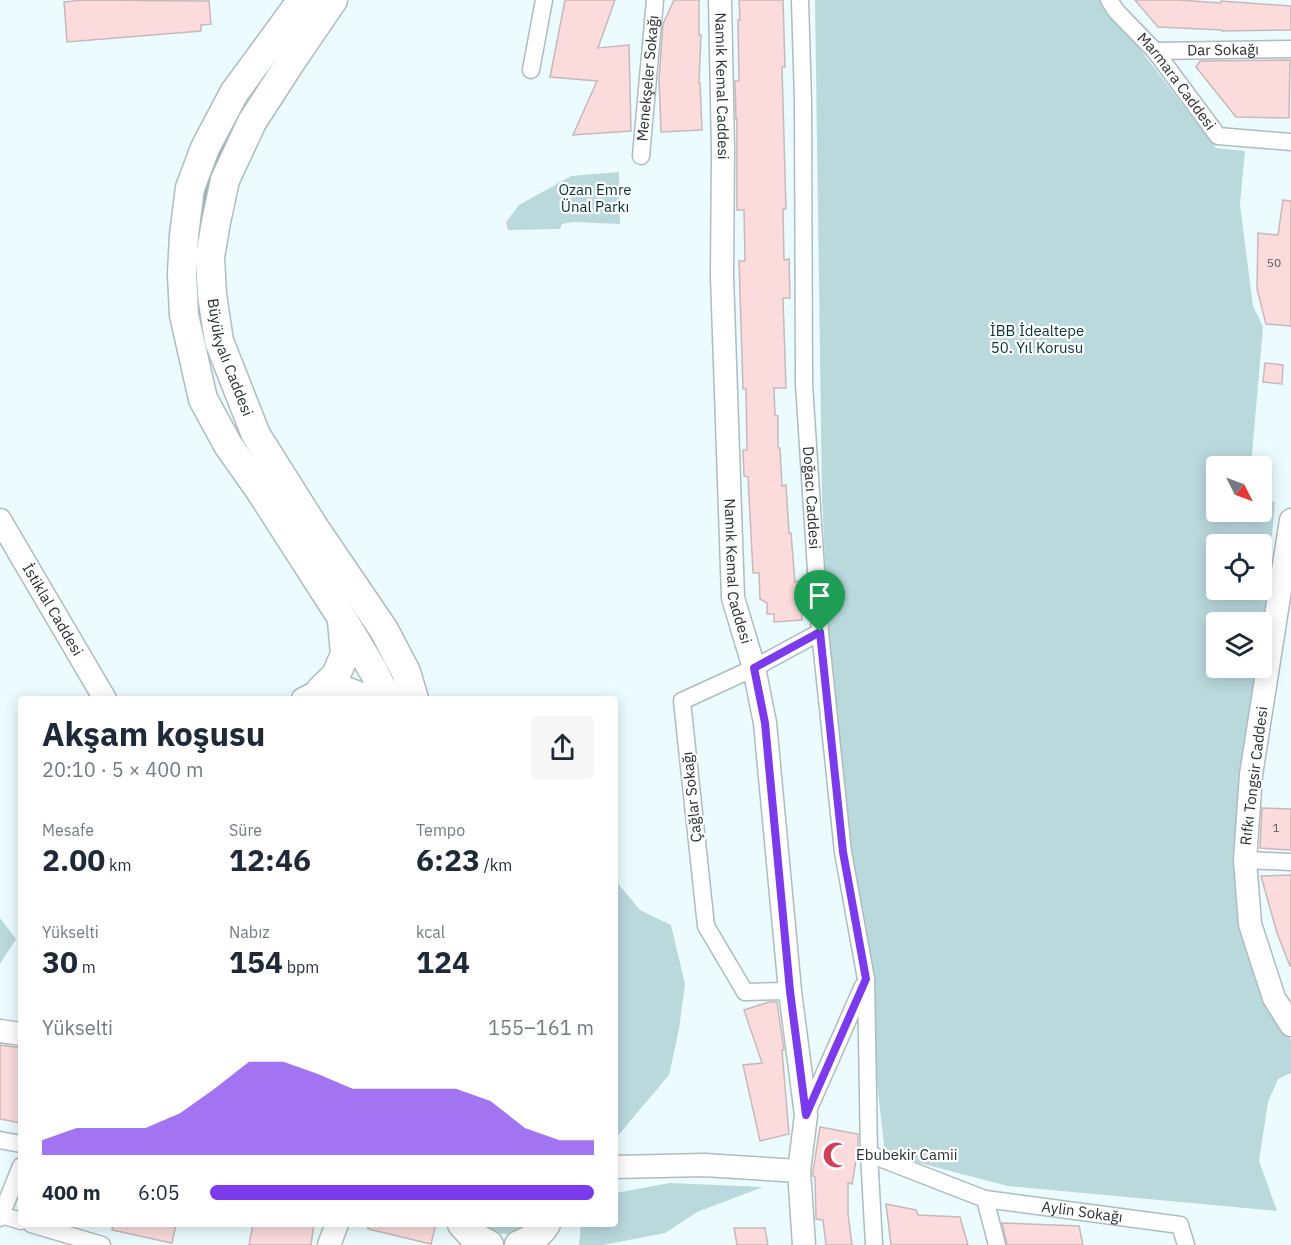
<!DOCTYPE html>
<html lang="tr">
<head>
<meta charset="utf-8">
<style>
  :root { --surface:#fff; --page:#f6f6f7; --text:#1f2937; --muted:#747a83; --accent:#7c3aed }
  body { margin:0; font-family:"IBM Plex Sans",sans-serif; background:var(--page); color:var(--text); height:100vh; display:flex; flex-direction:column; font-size:22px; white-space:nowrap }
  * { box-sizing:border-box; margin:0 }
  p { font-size:20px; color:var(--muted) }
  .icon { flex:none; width:33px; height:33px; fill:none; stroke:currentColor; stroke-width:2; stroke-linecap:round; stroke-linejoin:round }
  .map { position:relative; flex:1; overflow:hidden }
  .panel { position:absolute; left:18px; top:696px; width:600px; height:531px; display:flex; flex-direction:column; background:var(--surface); border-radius:6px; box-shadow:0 3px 15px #0003 }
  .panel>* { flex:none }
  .needle { width:39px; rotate:132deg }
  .tools { position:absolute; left:1206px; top:456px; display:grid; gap:12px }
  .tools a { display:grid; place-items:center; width:66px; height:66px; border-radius:6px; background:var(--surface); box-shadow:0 3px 15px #0003; font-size:30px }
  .pin { position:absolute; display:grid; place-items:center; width:51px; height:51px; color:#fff; margin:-62px -26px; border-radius:50% 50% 50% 0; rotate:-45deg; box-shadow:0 0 6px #0007 }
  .pin .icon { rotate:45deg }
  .round { display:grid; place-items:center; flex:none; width:63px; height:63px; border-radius:6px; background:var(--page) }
  .headline { display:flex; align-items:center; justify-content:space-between; height:102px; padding:0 24px }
  h1 { font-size:33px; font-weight:700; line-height:45px }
  .metrics { display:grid; grid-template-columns:repeat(3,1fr); gap:9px; height:102px; padding:6px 24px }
  .metrics div { display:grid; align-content:center }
  .metrics b { font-size:30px; font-weight:700 }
  .metrics small { font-size:16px; font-weight:400 }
  .metrics p { font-size:16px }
  .chart { height:168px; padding:12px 24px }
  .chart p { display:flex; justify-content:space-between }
  .chart svg { width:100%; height:108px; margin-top:6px; fill:var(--accent); opacity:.7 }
  ul { padding:0 24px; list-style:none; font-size:20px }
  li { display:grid; grid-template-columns:96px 72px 1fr; align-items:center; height:45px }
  li i { height:15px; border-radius:8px; background:var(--accent) }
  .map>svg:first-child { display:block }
</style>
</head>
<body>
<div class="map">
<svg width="1291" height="1245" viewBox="0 0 1291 1245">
  <rect width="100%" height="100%" fill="#ecfcfe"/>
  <path fill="#bad9dd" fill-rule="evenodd" d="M815 0H1102L1216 148 1245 151 1240 205 1253 306 1263 327 1251 466H1216V512H1262V501L1275 502 1262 652V622H1216V668H1260L1238 925 1291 1041V1073L1278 1079 1268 1102 1259 1161 1277 1211 1008 1186 885 1154 829 655 822 497ZM1216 544H1262V590H1216Z
    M619 172 620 224 573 222 562 224 560 229 508 230 506 222 519 205 571 176Z
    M615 880 640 910 671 925 685 984 679 1029 669 1075 615 1139Z
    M0 918 16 939 0 964Z
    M670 1183 763 1187 697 1212 665 1233 603 1245H579L581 1224H615V1193Z
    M479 1224H529C512 1238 497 1236 479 1224Z"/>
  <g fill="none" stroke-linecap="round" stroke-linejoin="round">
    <path stroke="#8ab2b8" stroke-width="18" d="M194 234 233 126"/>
  </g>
  <path fill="#fbdbdc" stroke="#c7b9b9" stroke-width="1.5" d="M83 0 209 1 211 24 201 25V31L67 42 64 2Z
    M565 0H615L598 48 629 45 631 131 573 135 597 81 550 77Z
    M674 0H699V35H701L699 83H700L702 130 661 132 659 80 663 24Z
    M739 0H783L785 67H782L786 209H783L784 260 789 259 790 298H783L786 388H774L775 415 778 416V448H780L782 486 786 485 789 533H791L795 582 800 581 802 620 774 622V614H767V603L760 599 759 573H753L748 477 744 476 743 450H747L746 389H743L739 261H745L744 210H737V119H736L735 81H739L738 20H740Z
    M1135 0H1180L1221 3V1L1291 6V30L1222 31V30L1158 27Z
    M1290 60 1289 118 1236 117 1196 67 1200 61Z
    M1283 200 1291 201V326L1266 324 1257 289 1258 233 1278 235Z
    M1265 363 1283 365 1282 384 1263 382Z
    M1262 808 1291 809V850L1260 848Z
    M1291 875V966H1290L1277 933 1261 876Z
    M769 1002H777L780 1023 784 1050H782L789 1134 760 1141 743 1065 762 1063 744 1010Z
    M0 1045 21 1048V1123L0 1119Z
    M820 1127 858 1134V1149L852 1184 848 1183V1214L852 1245H826L823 1220 816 1219 815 1177 813 1176V1171Z
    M886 1204 916 1210 918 1215 960 1217 968 1245H891Z
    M1002 1223 1079 1226 1083 1245H1007Z
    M113 1224H176L172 1243 112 1230Z
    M253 1224H314L311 1245H249Z
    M369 1224H436L431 1244 368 1229Z
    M734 1228H765L768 1245H737Z"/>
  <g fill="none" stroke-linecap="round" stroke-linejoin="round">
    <g stroke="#adbcbe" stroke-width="19">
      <g id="street">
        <path id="s1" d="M800 0 803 101 804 384 820 632 843 852 866 979 869 1154 874 1245"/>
        <path id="s2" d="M1109 0 1117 12 1155 51 1218 136 1291 142"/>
        <path id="s3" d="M1155 51 1291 49"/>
        <path d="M531 70 544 0"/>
        <path id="s4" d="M641 156 655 0"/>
        <path d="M1245 860 1291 862"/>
        <path d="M790 991 745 992 706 926 682 701 754 668 820 632"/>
        <path d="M806 1115 863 986"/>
        <path d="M0 1140 21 1144"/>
        <path d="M869 1154 985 1199 997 1245"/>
        <path id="s5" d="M985 1199 1180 1225 1186 1245"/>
        <path d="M1 1215 21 1221"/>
        <path d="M0 1218 21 1166"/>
        <path d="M31 1224 102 1245"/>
      </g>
    </g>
    <g stroke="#adbcbe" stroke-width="25">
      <g id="secondary">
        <path id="s6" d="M720 0 723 150 722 276 733 598 754 668 765 723 790 991 806 1115 799 1171 804 1245"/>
        <path id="s7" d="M0 520 105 699"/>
        <path d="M1291 520 1251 775 1245 860 1250 924 1274 998 1291 1025"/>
        <path d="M303 699 321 690"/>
        <path d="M0 1031 21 1034"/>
        <path d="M615 1167 704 1165 799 1171"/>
        <path d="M329 1245 337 1224"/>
      </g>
    </g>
    <g stroke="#adbcbe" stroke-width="31">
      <g id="highway">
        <path d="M302 0 234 93 205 148 190 188 184 235 182 274 184 315 203 399 228 445 259 489 342 618 374 672 387 699"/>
        <path id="s8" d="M333 0 292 60 252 122 225 180 216 222 210 257 212 295 219 341 256 435 314 527 384 630 406 672 414 699"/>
        <path d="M321 690 336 675 345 654 342 620"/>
        <path d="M321 690 348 692 366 699"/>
        <path d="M462 1224 473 1236 489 1245"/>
        <path d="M519 1245C531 1240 539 1235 546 1224"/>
      </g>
    </g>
    <use href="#street" stroke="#fff" stroke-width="16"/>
    <use href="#secondary" stroke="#fff" stroke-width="22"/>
    <use href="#highway" stroke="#fff" stroke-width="28"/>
  </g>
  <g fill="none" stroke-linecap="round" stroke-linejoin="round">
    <g stroke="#fff" stroke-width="12">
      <path id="route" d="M820 632 843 852 866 979 806 1115 790 991 765 723 754 668Z"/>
    </g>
    <use href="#route" stroke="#7c3aed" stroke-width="8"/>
  </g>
  <defs>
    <g id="mosque-bare" transform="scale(2.07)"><path d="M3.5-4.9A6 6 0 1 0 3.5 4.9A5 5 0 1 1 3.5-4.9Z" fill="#d14058" stroke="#fff" stroke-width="2.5" paint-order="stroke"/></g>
  </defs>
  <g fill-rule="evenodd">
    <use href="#mosque-bare" x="836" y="1155"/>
  </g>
  <g text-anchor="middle" stroke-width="4.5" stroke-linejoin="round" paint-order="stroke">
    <g font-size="12" fill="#5d595a">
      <text x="1274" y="267">50</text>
      <text x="1276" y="832">1</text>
    </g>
    <g font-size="15" fill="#282e2f" stroke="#fff">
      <text dy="5" stroke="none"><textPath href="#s3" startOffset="68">Dar Sokağı</textPath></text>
      <text dy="5" stroke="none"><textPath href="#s4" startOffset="78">Menekşeler Sokağı</textPath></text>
      <text dy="5" stroke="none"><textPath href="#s2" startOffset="106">Marmara Caddesi</textPath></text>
      <text dy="5" stroke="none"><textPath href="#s6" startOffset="86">Namık Kemal Caddesi</textPath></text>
      <text dy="5" stroke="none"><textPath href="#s8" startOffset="392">Büyükyalı Caddesi</textPath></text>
      <text dy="5" stroke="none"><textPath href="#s1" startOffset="498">Doğacı Caddesi</textPath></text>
      <text dy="5" stroke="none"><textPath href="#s6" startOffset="572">Namık Kemal Caddesi</textPath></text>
      <text dy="5" stroke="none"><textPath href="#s7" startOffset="104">İstiklal Caddesi</textPath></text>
      <text transform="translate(1254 776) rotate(-83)" y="5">Rıfkı Tongsir Caddesi</text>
      <text transform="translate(692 797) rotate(-96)" y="5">Çağlar Sokağı</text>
      <text dy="5" stroke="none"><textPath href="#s5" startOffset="98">Aylin Sokağı</textPath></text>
    </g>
    <g font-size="15" fill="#063034" stroke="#fff">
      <text x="595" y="195">Ozan Emre<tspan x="595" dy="17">Ünal Parkı</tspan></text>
      <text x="1037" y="336">İBB İdealtepe<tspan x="1037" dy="17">50. Yıl Korusu</tspan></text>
    </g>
    <g font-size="15" fill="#282e2f" stroke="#fff" text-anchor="start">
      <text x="856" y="1160">Ebubekir Camii</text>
    </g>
  </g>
</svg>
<div class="tools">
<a><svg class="needle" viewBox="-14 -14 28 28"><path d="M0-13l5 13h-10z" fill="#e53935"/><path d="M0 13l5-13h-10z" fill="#747a83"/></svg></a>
<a><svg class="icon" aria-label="locate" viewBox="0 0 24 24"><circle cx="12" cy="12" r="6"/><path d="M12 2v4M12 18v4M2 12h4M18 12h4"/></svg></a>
<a><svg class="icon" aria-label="layers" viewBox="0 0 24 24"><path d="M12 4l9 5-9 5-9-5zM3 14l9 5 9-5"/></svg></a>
</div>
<div class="pin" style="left:820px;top:632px;background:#1e9e55"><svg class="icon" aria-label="arrive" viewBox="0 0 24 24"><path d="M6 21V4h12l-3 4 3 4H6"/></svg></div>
<section class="panel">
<div class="headline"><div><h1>Akşam koşusu</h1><p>20:10 · 5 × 400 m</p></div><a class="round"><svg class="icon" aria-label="share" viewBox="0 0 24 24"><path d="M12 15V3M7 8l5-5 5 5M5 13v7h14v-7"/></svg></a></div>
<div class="metrics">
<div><p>Mesafe</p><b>2.00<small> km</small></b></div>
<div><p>Süre</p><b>12:46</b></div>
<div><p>Tempo</p><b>6:23<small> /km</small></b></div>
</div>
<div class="metrics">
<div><p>Yükselti</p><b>30<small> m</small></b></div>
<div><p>Nabız</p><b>154<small> bpm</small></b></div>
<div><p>kcal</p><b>124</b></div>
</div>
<div class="chart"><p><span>Yükselti</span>155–161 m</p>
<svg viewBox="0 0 160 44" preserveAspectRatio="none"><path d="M0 44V38L10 33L20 33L30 33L40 27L50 17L60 6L70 6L80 11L90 17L100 17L110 17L120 17L130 22L140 33L150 38L160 38V44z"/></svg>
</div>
<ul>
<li><b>400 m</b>6:05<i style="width:100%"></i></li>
</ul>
</section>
</div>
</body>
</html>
